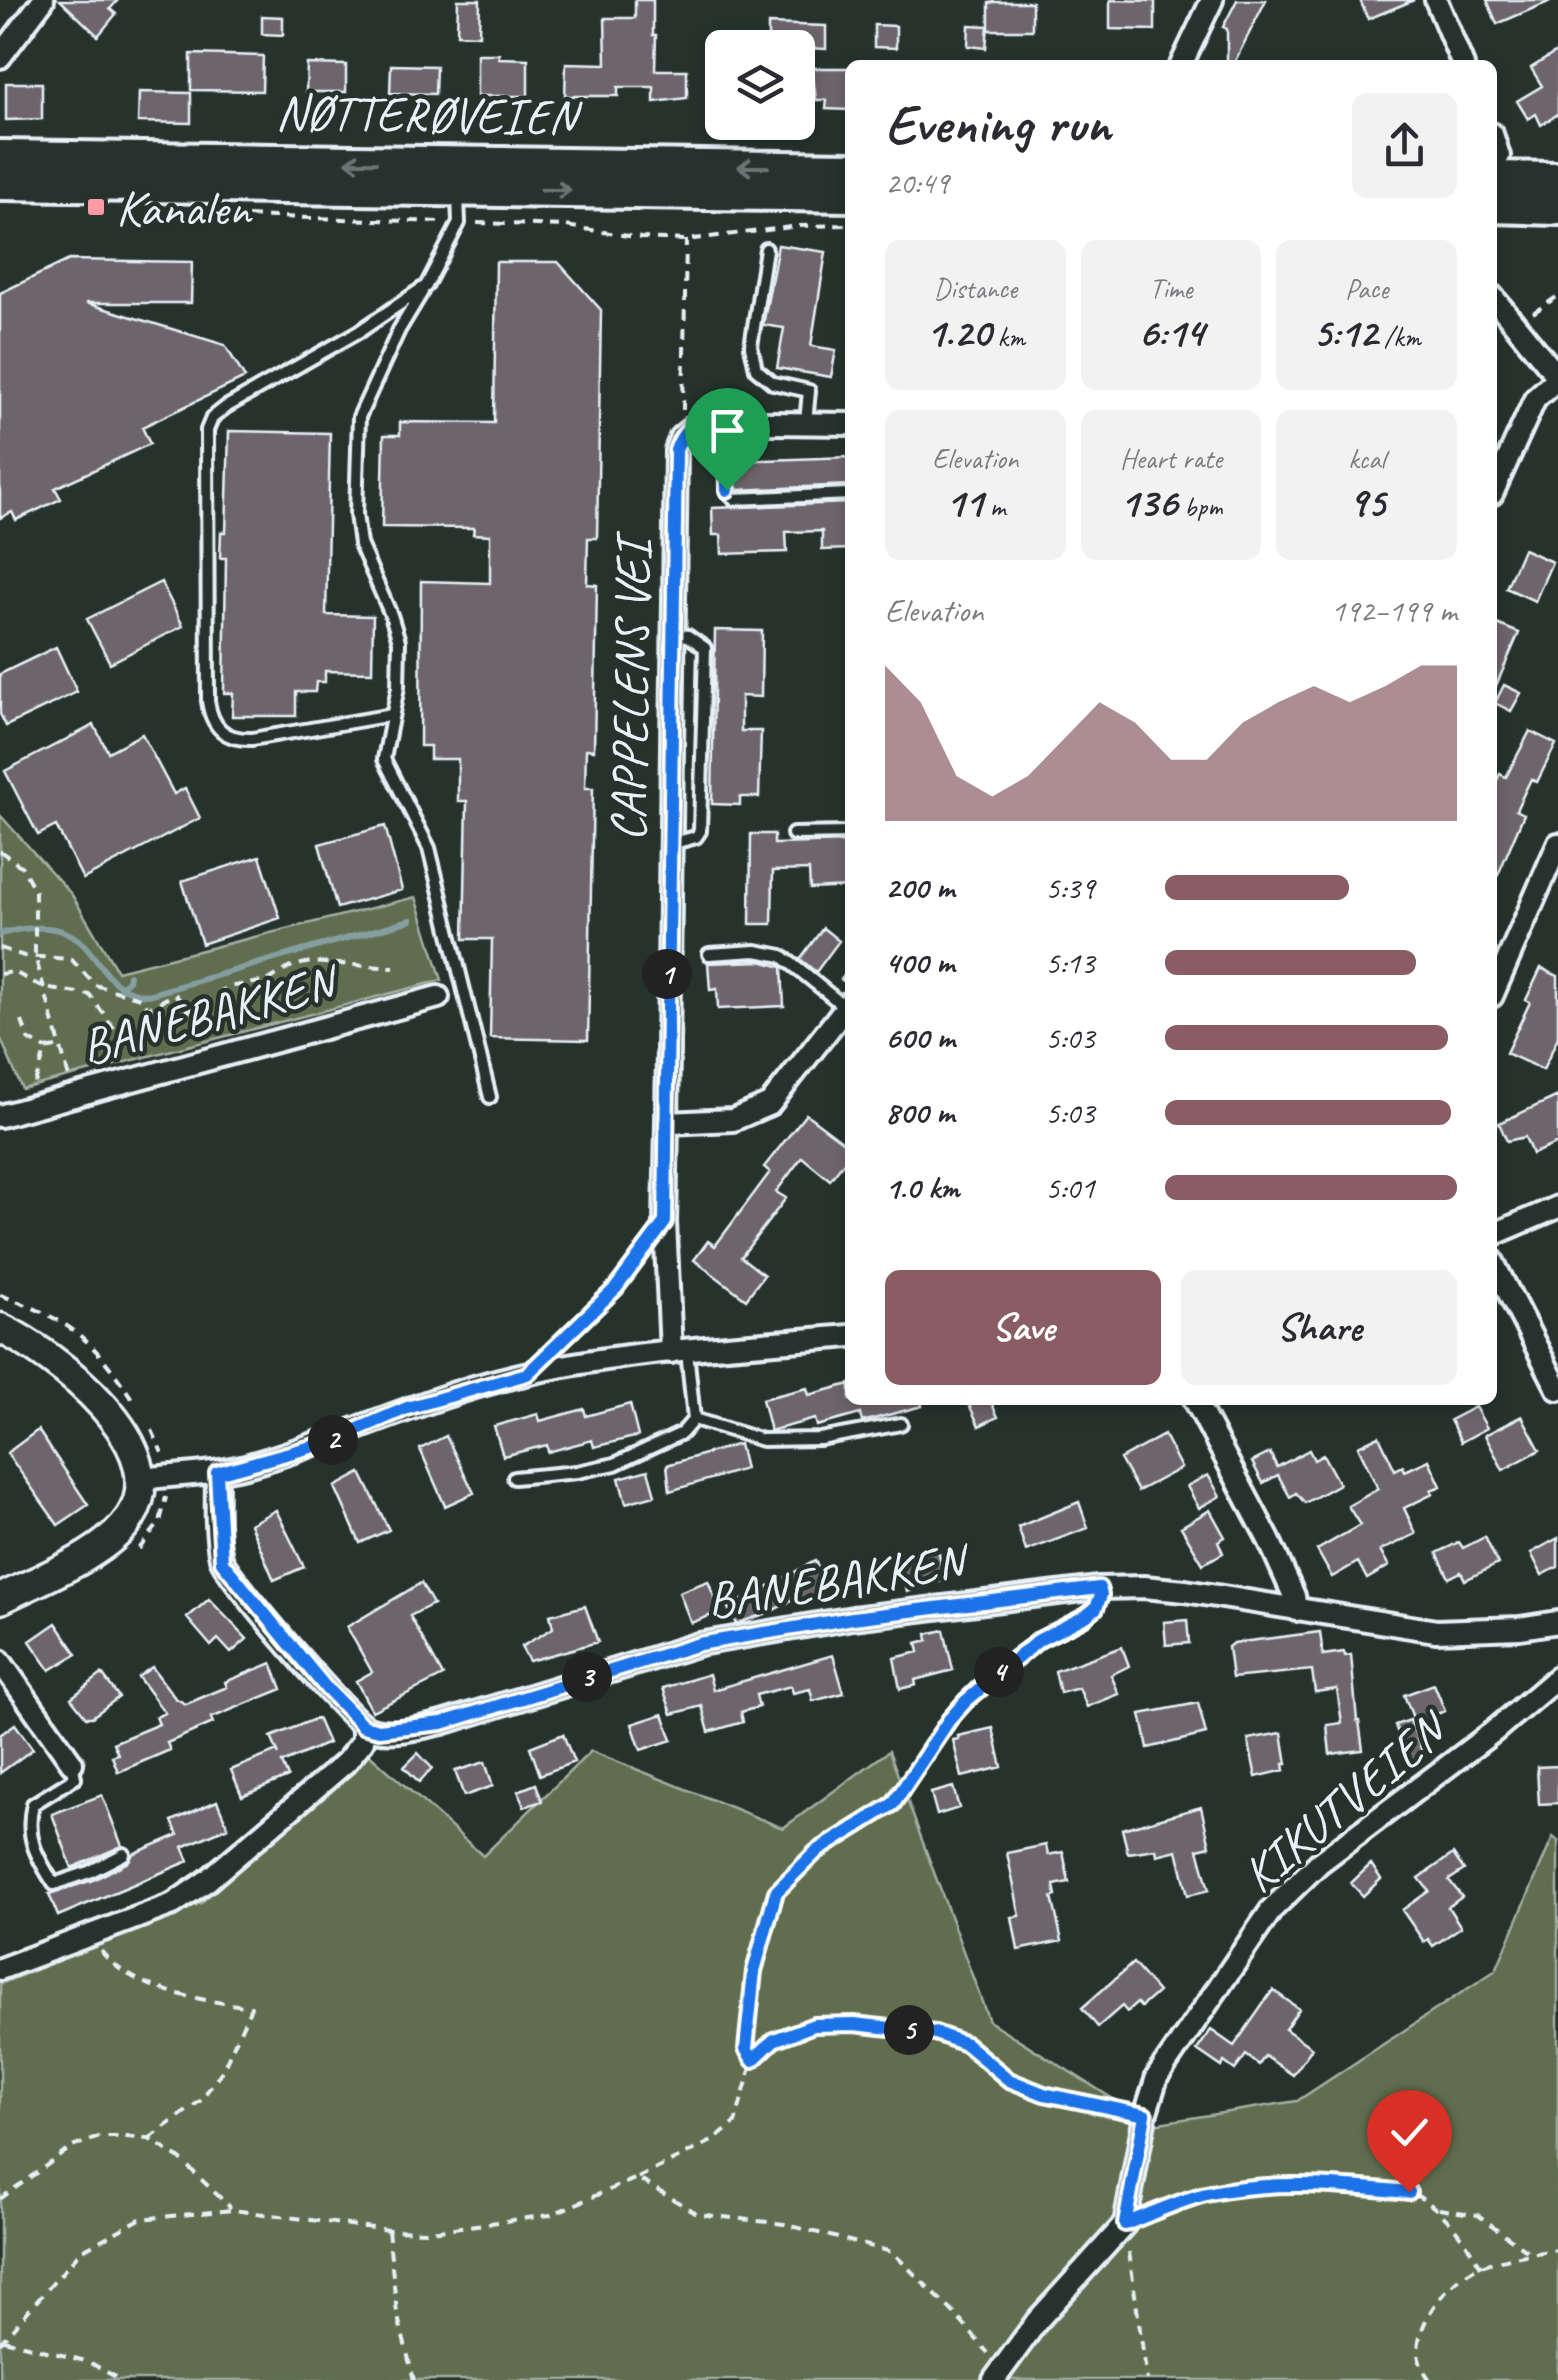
<!DOCTYPE html>
<html lang="en">
<head>
<meta charset="utf-8">
<style>
  :root { --surface:#fff; --page:#f2f2f3; --text:#2b2b33; --muted:#7c7c81; --accent:#8a5d65 }
  body { margin:0; font-family:Caveat,sans-serif; background:var(--page); color:var(--text); height:100vh; display:flex; flex-direction:column; font-size:38px; white-space:nowrap }
  * { box-sizing:border-box; margin:0 }
  p { font-size:32px; color:var(--muted) }
  .icon { flex:none; width:55px; height:55px; fill:none; stroke:currentColor; stroke-width:2; stroke-linecap:round; stroke-linejoin:round }
  .map { position:relative; flex:1; overflow:hidden }
  .panel { position:absolute; left:845px; top:60px; width:652px; height:1345px; display:flex; flex-direction:column; background:var(--surface); border-radius:15px; box-shadow:0 5px 15px #0003 }
  .panel>* { flex:none }
  .controls { position:absolute; left:705px; top:30px; display:grid; gap:20px }
  .controls a { display:grid; place-items:center; width:110px; height:110px; border-radius:15px; background:var(--surface); box-shadow:0 5px 15px #0003; font-size:50px }
  .pin { position:absolute; display:grid; place-items:center; width:85px; height:85px; color:#fff; margin:-102px -42px; border-radius:50% 50% 50% 0; rotate:-45deg; box-shadow:0 0 10px #0007 }
  .pin .icon { rotate:45deg }
  .km { position:absolute; width:50px; height:50px; margin:-25px; border-radius:50%; background:#222; color:#fff; font-size:28px; line-height:50px; text-align:center }
  .round { display:grid; place-items:center; flex:none; width:105px; height:105px; border-radius:15px; background:var(--page) }
  .overview { display:flex; align-items:center; justify-content:space-between; height:170px; padding:0 40px }
  h1 { font-size:55px; font-weight:700; line-height:75px }
  .stats { display:grid; grid-template-columns:repeat(3,1fr); gap:15px; height:170px; padding:10px 40px }
  .stats div { display:grid; align-content:center; border-radius:15px; background:var(--page); text-align:center }
  .stats b { font-size:42px; font-weight:700 }
  .stats small { font-size:28px; font-weight:400 }
  .stats p { font-size:28px }
  .chart { height:280px; padding:20px 40px }
  .chart p { display:flex; justify-content:space-between }
  .chart svg { width:100%; height:180px; margin-top:10px; fill:var(--accent); opacity:.7 }
  .button { display:flex; gap:20px; margin-top:auto; padding:20px 40px }
  .button a { flex:1; height:115px; border-radius:15px; background:var(--accent); color:#fff; font-size:40px; font-weight:700; line-height:115px; text-align:center }
  .button a+a { background:var(--page); color:var(--text) }
  ul { padding:0 40px; list-style:none; font-size:32px }
  li { display:grid; grid-template-columns:160px 120px 1fr; align-items:center; height:75px }
  li i { height:25px; border-radius:12px; background:var(--accent) }
  .map>svg:first-child { display:block }
</style>
</head>
<body>
<div class="map">
<svg width="1558" height="2380" viewBox="0 0 1558 2380">
  <rect width="100%" height="100%" fill="#26332d"/>
  <filter id="ink" filterUnits="userSpaceOnUse"><feTurbulence type="fractalNoise" baseFrequency=".01" numOctaves="2"/><feDisplacementMap in="SourceGraphic" scale="20" xChannelSelector="R" yChannelSelector="G"/><feConvolveMatrix kernelMatrix="1 2 1 2 8 2 1 2 1" color-interpolation-filters="sRGB"/></filter>
  <g filter="url(#ink)">
    <path fill="#606e4f" stroke="#a4b0a4" stroke-width="2.5" d="M0 815 72 895 117 971 416 897 442 980 22 1089 0 1037Z
      M366 1751 483 1856 591 1751 783 1828 889 1751 989 2021 1153 2124 1297 2101 1496 1970 1553 1837 1558 1841V2380H0V1984L201 1903Z"/>
    <g fill="none" stroke-linecap="round" stroke-linejoin="round">
      <path stroke="#859fa1" stroke-width="6" d="M0 934C109 904 81 991 148 995L411 920
        M120 987 128 981 129 975"/>
    </g>
    <path fill="#6e656c" stroke="#e8f1f8" stroke-width="2.5" d="M60 0H118L110 9 116 14 98 36Z
      M458 0H480L479 35 457 34Z
      M635 0H653V35H656L655 70H687V98L654 102V87H618V96H565L566 63 606 64 605 18H635Z
      M1110 0 1155 1V30L1110 29Z
      M1237 0H1266L1233 65H1227V29L1223 27Z
      M1360 0H1414L1368 19Z
      M1487 0H1553L1497 24Z
      M994 2H1032V30H989V3Z
      M262 16 283 17V35L262 34Z
      M768 24 826 26V49L768 46Z
      M874 25 896 26V48L874 47Z
      M969 25 988 26 986 48 968 46Z
      M1558 51V114L1541 125 1536 114 1528 119 1517 101 1542 86 1531 68Z
      M191 54 263 56 262 91 191 90Z
      M477 54H499V58L528 59V96H477Z
      M307 64 346 65V92H306Z
      M391 65 436 66 435 94 390 93Z
      M812 68H850L849 110 826 109 827 100H816Z
      M6 83H42V119L6 120Z
      M139 92 191 93V123L138 122Z
      M778 245 826 252 811 346 836 350 831 377 777 368 784 328 763 325Z
      M69 260 192 262 191 303H86L225 345 245 378 142 427 150 444 55 488 61 499 16 520 12 512 0 518V293Z
      M496 262H558L601 310 597 538H588L587 584 597 585 594 750 586 749 585 788H593L588 1040 490 1038 492 939H464L467 801H458V759H430V746H420L421 581 490 583V535L473 534 474 528 382 527 384 435H400V422L494 423Z
      M229 431 330 433 326 615 373 616 372 672 325 671V682H316L315 692H296V716H232L233 693H224L226 558H220L221 532H226Z
      M850 457V485L738 490 736 486 735 461Z
      M850 503V549L822 550V531L786 532 787 552 722 554 721 535H713L712 508Z
      M1523 549 1552 562 1535 601 1506 588Z
      M161 582 183 626 110 663 87 619Z
      M1492 622 1519 633 1492 695Z
      M715 630 762 631 761 697 741 696V731H761L759 797H740V805L712 804Z
      M56 647 77 692 6 726 0 714V674Z
      M1504 685 1521 693 1511 711 1495 703Z
      M94 725 108 752 142 734 174 794 185 788 200 818 83 879 56 826 38 835 5 771Z
      M1530 731 1556 744 1537 782 1531 779 1516 810 1524 814 1492 889V790L1500 774 1506 777Z
      M385 826 402 890 337 908 319 844Z
      M751 834H774V844L850 842V887L810 889 809 870 773 871 772 924H750Z
      M260 856 280 918 202 944 182 881Z
      M823 928 839 941 816 972 800 959Z
      M761 961 782 967 784 1006 718 1009 717 989 710 990 708 963Z
      M1541 968 1558 976V1037L1543 1070 1506 1053 1530 1002 1526 1000Z
      M1558 1096V1143L1532 1154 1525 1137 1507 1141 1499 1123Z
      M806 1114 850 1147V1154L830 1180 802 1157 776 1192 786 1198 741 1257 764 1275 746 1299 694 1260 708 1241 715 1246 770 1172 764 1167Z
      M850 1384V1400H921L922 1406 862 1422 860 1414 817 1426 815 1419 770 1431 762 1399 807 1388 809 1395Z
      M967 1400H990L998 1417 979 1426Z
      M630 1404 638 1436 594 1447 592 1440 548 1452 547 1445 503 1456 494 1426 538 1414 540 1421 584 1409 586 1416Z
      M1475 1407 1487 1428 1461 1442 1450 1420Z
      M1522 1416 1540 1450 1503 1470 1485 1435Z
      M38 1430 88 1505 58 1525 7 1453Z
      M1164 1435 1181 1468 1138 1491 1120 1459Z
      M446 1436 474 1493 445 1506 420 1449Z
      M1379 1436 1395 1470 1403 1466 1405 1471 1429 1460 1441 1486 1431 1490 1433 1494 1404 1508 1416 1534 1380 1551 1389 1566 1367 1579 1358 1562 1332 1577 1317 1550 1360 1525 1348 1506 1378 1489 1358 1446Z
      M739 1444 745 1469 670 1491 667 1465Z
      M1309 1450 1314 1460 1323 1455 1339 1484 1305 1503 1296 1493 1290 1497 1278 1475 1263 1483 1252 1462 1270 1453 1277 1467Z
      M648 1470 655 1495 626 1503 619 1478Z
      M361 1473 389 1530 360 1543 335 1487Z
      M1208 1475 1220 1496 1199 1508 1187 1486Z
      M1079 1502 1088 1528 1026 1551 1018 1527Z
      M276 1510 304 1567 274 1580 250 1524Z
      M1210 1510 1225 1537 1218 1541 1223 1553 1203 1564 1181 1527Z
      M1485 1537 1498 1564 1465 1580 1461 1572 1449 1578 1437 1553 1459 1542 1463 1548Z
      M1558 1538V1567L1542 1575 1531 1553Z
      M938 1549 945 1580 907 1592 901 1564 905 1563 903 1556Z
      M815 1561 830 1587 802 1603 798 1597 770 1612 736 1624 728 1608Z
      M708 1581 720 1612 691 1623 679 1592Z
      M421 1583 433 1604 410 1616 443 1676 372 1711 356 1681 372 1672 347 1627Z
      M209 1599 247 1639 231 1653 218 1639 211 1646 187 1618Z
      M585 1606 598 1642 529 1661 521 1647 553 1628 550 1615Z
      M1187 1620 1189 1643 1166 1645 1164 1622Z
      M56 1623 77 1654 50 1670 30 1641Z
      M944 1630 953 1670 915 1680 916 1685 900 1689 894 1658 919 1652 917 1643 928 1640 927 1634Z
      M1320 1632 1323 1655 1344 1652 1345 1656 1351 1655 1357 1721H1359L1363 1750 1330 1754 1327 1725 1342 1723 1337 1689 1315 1692 1312 1670 1232 1678 1228 1647 1233 1643Z
      M1122 1647 1129 1666 1111 1675 1119 1694 1087 1707 1079 1688 1060 1693 1055 1671Z
      M833 1655 844 1693 813 1701 810 1689 793 1693 791 1686 756 1695 759 1707 741 1712 743 1722 709 1732 702 1706 672 1714 663 1688 709 1674 713 1690Z
      M272 1663 282 1689 211 1718 213 1723 167 1743 170 1750 118 1772 112 1756 118 1754 113 1743 159 1724 156 1717 165 1713 138 1677 152 1667 175 1698 186 1704 227 1687 225 1682Z
      M102 1674 119 1697 92 1717H86L71 1698Z
      M1434 1684 1445 1711 1431 1716 1435 1727 1419 1733 1404 1695Z
      M1198 1703 1206 1734 1148 1748 1141 1714Z
      M663 1714 672 1740 641 1750 632 1724Z
      M317 1718 328 1743 282 1763 288 1777 242 1796 231 1770 277 1751 279 1755 271 1737Z
      M1410 1720 1424 1756 1408 1762 1395 1725Z
      M15 1724 33 1749 0 1773V1735Z
      M993 1728 1002 1767 962 1777 953 1740 959 1739 958 1736Z
      M1282 1733 1287 1764H1284L1285 1770 1256 1777 1248 1739Z
      M563 1734 574 1762 540 1775 530 1747Z
      M418 1753 432 1768 419 1782 404 1767Z
      M485 1762 493 1786 464 1796 455 1771Z
      M1558 1766V1803L1539 1804 1537 1767Z
      M536 1784 542 1801 524 1807 518 1791Z
      M953 1787 959 1808 937 1815 931 1793Z
      M102 1795 122 1846 72 1868 52 1814Z
      M217 1801 228 1827 183 1847 189 1861 58 1916 49 1894 93 1880 128 1862 133 1854 178 1835 172 1821Z
      M1201 1807 1210 1846 1198 1849 1209 1890 1188 1895 1177 1850 1157 1855 1156 1849 1128 1853 1122 1829Z
      M1046 1845 1048 1855 1063 1852 1069 1882 1054 1885 1056 1896 1052 1897 1062 1941 1018 1950 1012 1917 1020 1916 1007 1853Z
      M1453 1854 1464 1870 1449 1880 1462 1897 1448 1907 1461 1927 1433 1946 1428 1939 1424 1942 1402 1910 1429 1891 1419 1878Z
      M1371 1864 1381 1879 1363 1896 1351 1883Z
      M1133 1963 1158 1992 1141 2007 1137 2003 1127 2012 1122 2006 1098 2027 1082 2008Z
      M1273 1990 1299 2009 1285 2029 1312 2048 1293 2075 1265 2056 1259 2065 1246 2055 1235 2070 1224 2062 1222 2067 1197 2050 1211 2030 1234 2046Z"/>
    <g fill="none" stroke-linecap="round" stroke-linejoin="round">
      <g stroke="#e8f1f8" stroke-width="18">
        <path id="service" d="M766 249 751 346 756 369 773 383 809 391 806 422
          M422 292 399 330 359 417 356 514 360 544 391 615 399 641 398 687 384 759 429 848 490 1097
          M726 421 727 489 734 499 850 494
          M392 715 252 739C225 740 212 728 208 701L207 430 212 418 226 407 360 331 426 286 459 223 458 196
          M793 834 850 833
          M670 844 696 837 700 831 705 648 688 636 674 634
          M709 954 756 951 782 956 845 1007
          M694 1419 762 1440 820 1439 901 1424
          M514 1478 577 1472 615 1464 682 1433 694 1419 687 1351
          M943 1730C963 1695 1006 1662 1039 1640 1056 1630 1080 1625 1093 1610 1099 1603 1101 1598 1100 1589
          M72 1763 75 1778 33 1804C25 1837 36 1856 54 1884L89 1872 124 1854"/>
      </g>
      <g stroke="#e8f1f8" stroke-width="28">
        <path id="minor" d="M1436 0 1463 65
          M0 57 43 0
          M1181 65 1212 0
          M1492 134 1499 156
          M1492 296 1558 377
          M1492 494 1535 399 1558 378
          M1492 996 1558 844
          M0 1116 438 997
          M667 1123 676 450 681 437 699 422 850 424
          M1492 1235 1558 1207
          M1492 1260 1558 1389
          M671 1352 665 1222 667 1123 733 1120 770 1104 850 1002
          M1195 1400 1269 1540 1294 1596 1296 1610
          M217 1473C217 1500 215 1531 221 1558 225 1575 349 1719 366 1727 388 1737 419 1728 442 1723L699 1644 853 1618 1099 1588 1144 1587 1185 1591 1436 1631 1520 1628 1558 1622
          M141 1479C179 1474 216 1475 253 1464 341 1439 423 1398 512 1377 622 1350 738 1346 850 1336
          M0 1661 72 1763
          M0 1969 173 1904 208 1880 346 1762 363 1741V1726
          M994 2380 1037 2321 1125 2224 1145 2115 1157 2077 1272 1909 1319 1863 1493 1732 1558 1677"/>
      </g>
      <g stroke="#e8f1f8" stroke-width="35">
        <path id="secondary" d="M0 1328C55 1354 177 1447 130 1518 106 1555 39 1579 0 1599"/>
      </g>
      <g stroke="#e8f1f8" stroke-width="40">
        <path id="primary" d="M0 157 850 169
          M1492 178 1558 179
          M0 183 850 195
          M1492 206 1558 208"/>
      </g>
      <path stroke="#e8f1f8" stroke-width="4" stroke-dasharray="10 8" stroke-linecap="butt" d="M212 215 442 222
        M477 223 566 226 641 238 686 240 799 226 850 225
        M1533 313 1558 296
        M683 410 686 240
        M0 851 22 867 35 891V956L69 1077
        M0 948 24 956 71 959 95 985 140 998 148 1008 175 994 188 1010
        M0 974 14 972 44 988 90 995 116 1031 149 1036 228 987 267 981 292 966 311 962 394 968
        M841 981 850 969
        M22 1021 28 1039 46 1049
        M35 1083 46 1049 60 1046
        M0 1295C73 1321 94 1340 136 1405
        M556 1346 615 1288 644 1250
        M152 1430 162 1453
        M139 1549 160 1522 166 1497
        M101 1951C133 1992 203 2000 251 2007L222 2071 200 2101 149 2139
        M753 2060 746 2049 754 1971 776 1891 816 1852 893 1804 935 1743
        M638 2178 714 2140 735 2123 753 2060 775 2040 814 2025 854 2024 935 2033 966 2044 1009 2080 1044 2094 1125 2111
        M0 2199 72 2147 99 2137H126L149 2139 179 2158 231 2208
        M1439 2209 1478 2215 1531 2254
        M1149 2215C1228 2185 1277 2181 1360 2188 1377 2189 1399 2187 1414 2194 1445 2211 1463 2237 1481 2267
        M388 2230 397 2313 414 2380
        M1129 2252 1147 2380
        M4 2340 89 2362 121 2380
        M0 2343 81 2251 140 2219 233 2210 388 2230 431 2231 550 2215 637 2178 698 2214 784 2224 892 2252 954 2313 988 2353
        M1430 2380C1424 2371 1418 2363 1418 2351 1419 2317 1449 2279 1481 2266 1504 2258 1533 2253 1558 2250"/>
      <use href="#service" stroke="#26332d" stroke-width="10"/>
      <use href="#minor" stroke="#26332d" stroke-width="20"/>
      <use href="#secondary" stroke="#26332d" stroke-width="28"/>
      <use href="#primary" stroke="#26332d" stroke-width="32"/>
    </g>
    <defs><path id="oneway-shaft" d="M-6 0H5M1.5-3L5.5 0L1.5 3" fill="none" stroke-width="1.6" stroke-linecap="round" stroke-linejoin="round" transform="scale(2.5)"/></defs>
    <g stroke="#6a7674">
      <use href="#oneway-shaft" transform="translate(361 162) rotate(-179)"/>
      <use href="#oneway-shaft" transform="translate(753 167) rotate(-179)"/>
      <use href="#oneway-shaft" transform="translate(556 190) rotate(1)"/>
    </g>
  </g>
  <g fill="none" stroke-linecap="round" stroke-linejoin="round" filter="url(#ink)">
    <g stroke="#fff" stroke-width="20">
      <path id="route" d="M727 490 726 420C701 419 685 425 676 450L665 1222 616 1288 527 1374 407 1408 326 1443 217 1473 222 1562 326 1688 363 1726 379 1730 442 1723 699 1644 853 1618 1099 1588 1101 1595 1096 1608 1086 1616 1039 1640 966 1701 949 1720 893 1804 816 1852 776 1892 754 1971 746 2049 753 2060 774 2040 814 2025 854 2024 935 2033 966 2044 1009 2080 1044 2094 1145 2115 1125 2224C1151 2214 1178 2201 1206 2194 1274 2179 1341 2186 1409 2192"/>
    </g>
    <use href="#route" stroke="#1a73e8" stroke-width="12"/>
  </g>
  <rect fill="#ff9aa2" stroke="#26332d" stroke-width="4" x="86" y="197" width="20" height="20" rx="5"/>
  <g text-anchor="middle" stroke-width="9" stroke-linejoin="round" paint-order="stroke">
    <g font-size="50" fill="#e8f1f8" stroke="#26332d">
      <text transform="translate(426 113) rotate(1)" y="18">NØTTERØVEIEN</text>
      <text transform="translate(629 691) rotate(-89)" y="18">CAPPELENS VEI</text>
      <text transform="translate(207 1013) rotate(-15)" y="18">BANEBAKKEN</text>
      <text transform="translate(835 1579) rotate(-9)" y="18">BANEBAKKEN</text>
      <text transform="translate(1342 1802) rotate(-40)" y="18">KIKUTVEIEN</text>
    </g>
    <g font-size="50" fill="#e8f1f8" stroke="#26332d" text-anchor="start">
      <text x="116" y="225">Kanalen</text>
    </g>
  </g>
</svg>
<div class="controls">
<a><svg class="icon" aria-label="layers" viewBox="0 0 24 24"><path d="M12 4l9 5-9 5-9-5zM3 14l9 5 9-5"/></svg></a>
</div>
<div class="pin" style="left:727px;top:490px;background:#1e9e55"><svg class="icon" aria-label="arrive" viewBox="0 0 24 24"><path d="M6 21V4h12l-3 4 3 4H6"/></svg></div>
<div class="pin" style="left:1409px;top:2192px;background:#d93025"><svg class="icon" aria-label="check" viewBox="0 0 24 24"><path d="M5 12l5 5 9-10"/></svg></div>
<b class="km" style="left:667px;top:974px">1</b>
<b class="km" style="left:333px;top:1440px">2</b>
<b class="km" style="left:587px;top:1677px">3</b>
<b class="km" style="left:999px;top:1672px">4</b>
<b class="km" style="left:909px;top:2030px">5</b>
<section class="panel">
<div class="overview"><div><h1>Evening run</h1><p>20:49</p></div><a class="round"><svg class="icon" aria-label="share" viewBox="0 0 24 24"><path d="M12 15V3M7 8l5-5 5 5M5 13v7h14v-7"/></svg></a></div>
<div class="stats">
<div><p>Distance</p><b>1.20<small> km</small></b></div>
<div><p>Time</p><b>6:14</b></div>
<div><p>Pace</p><b>5:12<small> /km</small></b></div>
</div>
<div class="stats">
<div><p>Elevation</p><b>11<small> m</small></b></div>
<div><p>Heart rate</p><b>136<small> bpm</small></b></div>
<div><p>kcal</p><b>95</b></div>
</div>
<div class="chart"><p><span>Elevation</span>192–199 m</p>
<svg viewBox="0 0 160 44" preserveAspectRatio="none"><path d="M0 44V6L10 15L20 33L30 38L40 33L50 24L60 15L70 20L80 29L90 29L100 20L110 15L120 11L130 15L140 11L150 6L160 6V44z"/></svg>
</div>
<ul>
<li><b>200 m</b>5:39<i style="width:63%"></i></li>
<li><b>400 m</b>5:13<i style="width:86%"></i></li>
<li><b>600 m</b>5:03<i style="width:97%"></i></li>
<li><b>800 m</b>5:03<i style="width:98%"></i></li>
<li><b>1.0 km</b>5:01<i style="width:100%"></i></li>
</ul>
<div class="button"><a>Save</a><a>Share</a></div>
</section>
</div>
</body>
</html>
